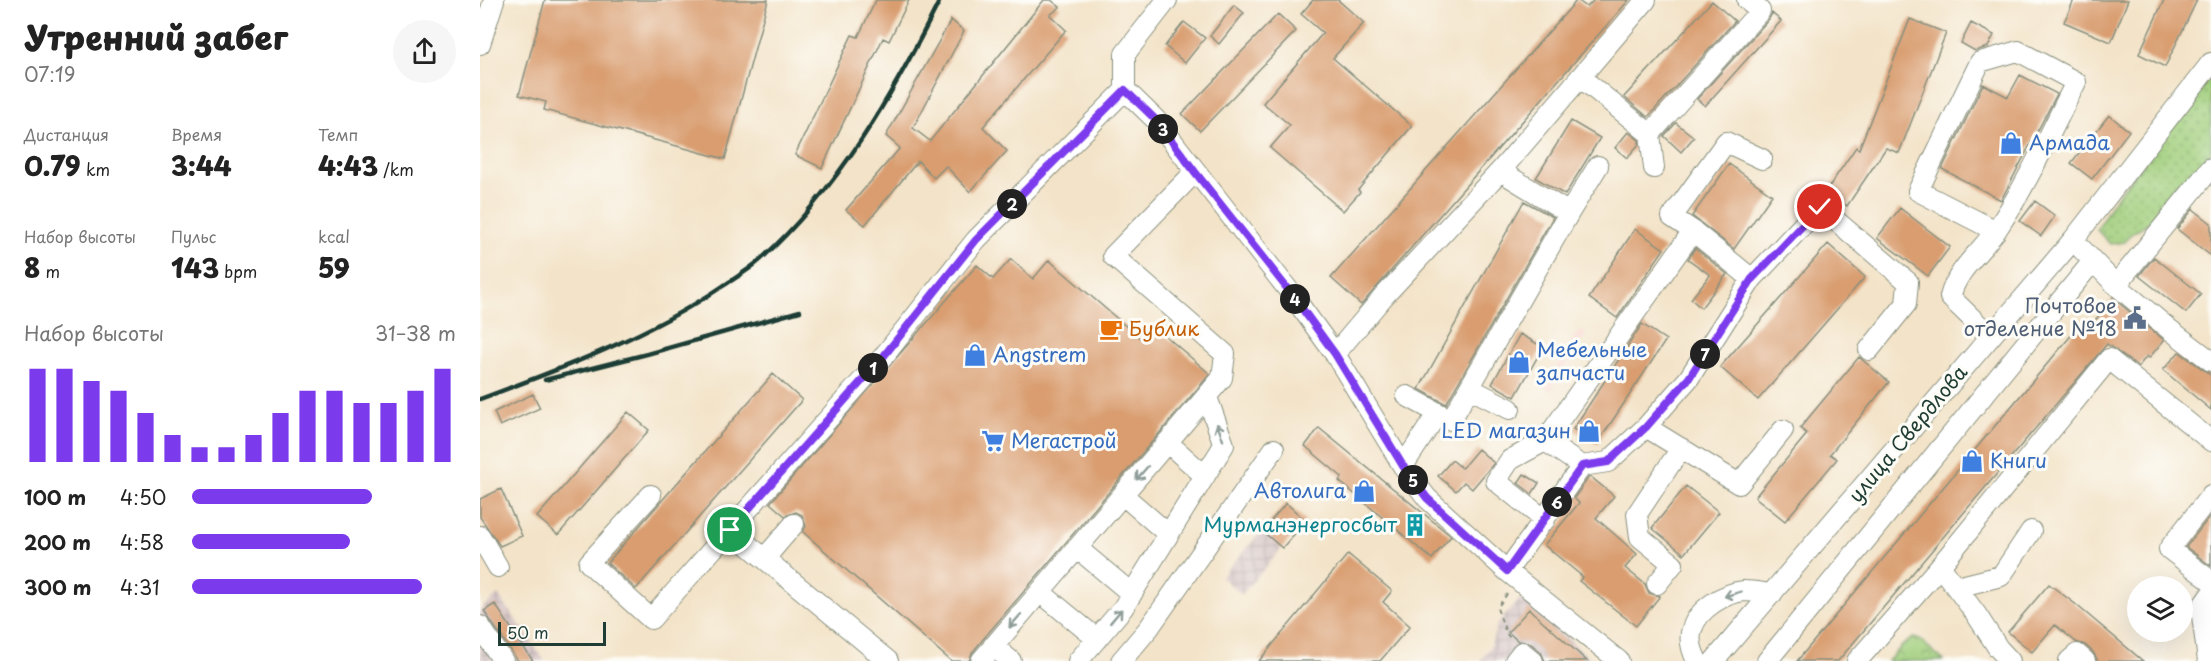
<!DOCTYPE html>
<html lang="ru">
<head>
<meta charset="utf-8">
<style>
  :root { --surface:#fff; --page:#f6f6f6; --text:#222; --muted:#767676; --accent:#7c3aed }
  body { margin:0; font-family:"Playpen Sans",sans-serif; background:var(--page); color:var(--text); height:100vh; display:flex; flex-direction:column; font-size:22px; white-space:nowrap }
  * { box-sizing:border-box; margin:0 }
  p { font-size:20px; color:var(--muted) }
  .icon { flex:none; width:33px; height:33px; fill:none; stroke:currentColor; stroke-width:2; stroke-linecap:round; stroke-linejoin:round }
  .map { position:relative; flex:1; overflow:hidden }
  .sheet { display:flex; flex-direction:column; background:var(--surface); width:480px }
  .sheet>* { flex:none }
  .tools { position:absolute; left:1647px; top:576px; display:grid; gap:12px }
  .tools a { display:grid; place-items:center; width:66px; height:66px; border-radius:50%; background:var(--surface); box-shadow:0 6px 24px #0002; font-size:30px }
  .scale { position:absolute; left:18px; bottom:15px; width:108px; box-sizing:border-box; padding-left:6px; border:3px solid #1f3d34; border-top:0; font-size:16px; line-height:21px; white-space:nowrap; color:#1f3d34; -webkit-text-stroke:4px #fdfcf7; paint-order:stroke }
  .pin { position:absolute; display:grid; place-items:center; width:51px; height:51px; color:#fff; margin:-26px; border:3px solid #fff; border-radius:50%; box-shadow:0 2px 6px #0007 }
  .km { position:absolute; width:30px; height:30px; margin:-15px; border-radius:50%; background:#222; color:#fff; font-size:16px; line-height:30px; text-align:center }
  .round { display:grid; place-items:center; flex:none; width:63px; height:63px; border-radius:32px; background:var(--page) }
  .overview { display:flex; align-items:center; justify-content:space-between; height:102px; padding:0 24px }
  h1 { font-size:33px; font-weight:800; line-height:45px }
  .metrics { display:grid; grid-template-columns:repeat(3,1fr); gap:9px; height:102px; padding:6px 24px }
  .metrics div { display:grid; align-content:center }
  .metrics b { font-size:26px; font-weight:800 }
  .metrics small { font-size:16px; font-weight:400 }
  .metrics p { font-size:16px }
  .chart { height:168px; padding:12px 24px }
  .chart p { display:flex; justify-content:space-between }
  .chart svg { width:100%; height:108px; margin-top:6px; stroke:var(--accent); stroke-width:6 }
  ul { padding:0 24px; list-style:none; font-size:20px }
  li { display:grid; grid-template-columns:96px 72px 1fr; align-items:center; height:45px }
  li i { height:15px; border-radius:8px; background:var(--accent) }
  main { display:flex; flex:1; min-height:0 }
  .map>svg:first-child { display:block }
</style>
</head>
<body>
<main>
<section class="sheet">
<div class="overview"><div><h1>Утренний забег</h1><p>07:19</p></div><a class="round"><svg class="icon" aria-label="share" viewBox="0 0 24 24"><path d="M12 15V3M7 8l5-5 5 5M5 13v7h14v-7"/></svg></a></div>
<div class="metrics">
<div><p>Дистанция</p><b>0.79<small> km</small></b></div>
<div><p>Время</p><b>3:44</b></div>
<div><p>Темп</p><b>4:43<small> /km</small></b></div>
</div>
<div class="metrics">
<div><p>Набор высоты</p><b>8<small> m</small></b></div>
<div><p>Пульс</p><b>143<small> bpm</small></b></div>
<div><p>kcal</p><b>59</b></div>
</div>
<div class="chart"><p><span>Набор высоты</span>31–38 m</p>
<svg viewBox="0 0 160 44" preserveAspectRatio="none"><path d="M5 44V6M15 44V6M25 44V11M35 44V15M45 44V24M55 44V33M65 44V38M75 44V38M85 44V33M95 44V24M105 44V15M115 44V15M125 44V20M135 44V20M145 44V15M155 44V6"/></svg>
</div>
<ul>
<li><b>100 m</b>4:50<i style="width:68%"></i></li>
<li><b>200 m</b>4:58<i style="width:60%"></i></li>
<li><b>300 m</b>4:31<i style="width:87%"></i></li>
</ul>
</section>
<div class="map">
<svg width="1731" height="661" viewBox="0 0 1731 661">
  <defs>
    <pattern id="industrial-grid" width="8" height="8" patternUnits="userSpaceOnUse" patternTransform="scale(1.5)"><rect width="8" height="8" fill="#d2bfc0"/><path d="M0 4h8M4 0v8" fill="none" stroke="#aa9c9d"/></pattern>
    <pattern id="grass-dots" width="8" height="8" patternUnits="userSpaceOnUse" patternTransform="scale(1.5)"><rect width="8" height="8" fill="#a0ce7b"/><path d="M2 2h.1M6 6h.1" fill="none" stroke="#82a866" stroke-width="1.8" stroke-linecap="round"/></pattern>
    <pattern id="park-crowns" width="20" height="18" patternUnits="userSpaceOnUse" patternTransform="scale(1.5)"><rect width="20" height="18" fill="#a0ce7b"/><path d="M2 6a3 3 0 1 1 6 0M12 15a3 3 0 1 1 6 0" fill="none" stroke="#82a866"/></pattern>
  </defs>
  <rect width="100%" height="100%" fill="#fdfcf7"/>
  <filter id="ink" filterUnits="userSpaceOnUse"><feTurbulence type="fractalNoise" baseFrequency=".0167" numOctaves="2"/><feDisplacementMap in="SourceGraphic" scale="12" xChannelSelector="R" yChannelSelector="G"/><feConvolveMatrix kernelMatrix="1 2 1 2 8 2 1 2 1" color-interpolation-filters="sRGB"/></filter>
  <filter id="wash" filterUnits="userSpaceOnUse"><feTurbulence type="fractalNoise" baseFrequency=".008" numOctaves="4" result="noise"/><feDisplacementMap in="SourceGraphic" scale="24" xChannelSelector="R" yChannelSelector="G"/><feGaussianBlur stdDeviation="1.35" result="paint"/><feColorMatrix in="noise" values="0 0 0 0 0 0 0 0 0 0 0 0 0 0 0 0 0 1.4 0 .05"/><feComposite in="paint" operator="in"/></filter>
  <g filter="url(#wash)">
    <rect width="100%" height="100%" fill="#f3e3c8"/>
    <path fill="#f7d1c8" d="M1099 330 1106 334 1071 391 1064 387Z"/>
    <path fill="url(#industrial-grid)" d="M782 531 802 548 762 594 741 577Z
      M18 595 65 661H0V610Z
      M1042 597 1113 661H1000L1011 646 1017 624Z"/>
    <path fill="url(#grass-dots)" stroke="#608658" stroke-width="1.5" d="M1731 76V152L1690 201 1679 204 1672 220 1651 234 1644 242 1630 244 1617 230 1632 203Z"/>
    <path fill="url(#park-crowns)" stroke="#608658" stroke-width="1.5" d="M1433 638 1440 640 1464 661H1408L1423 645Z"/>
    <g id="blocks">
      <path fill="#d99d70" d="M65 0H288L245 159 64 110 66 102 39 95Z
        M396 0H429L409 41 403 38 342 168 315 155 372 35 378 37Z
        M564 0H571L580 7 570 15 586 30 503 127 527 151 490 192 466 166 454 178 438 161 385 225 366 210 420 148 406 136 471 20 484 31 433 128 450 141Z
        M833 0H858L884 23 853 58 932 126 878 190 880 192 863 211 790 148 810 125 783 103 843 33 821 14Z
        M1097 0 1107 7 1114 0H1149L881 305 851 278Z
        M1594 0H1648L1631 42 1584 22Z
        M1684 0H1717L1685 67 1659 54Z
        M1232 1 1255 21 1168 117 1144 97Z
        M754 5 764 13 739 44 730 36Z
        M1292 13 1301 21 1225 106 1217 99 1289 19Z
        M798 14 816 31 720 131 702 114Z
        M1430 19 1466 33 1419 153 1406 148 1367 206 1346 191 1376 147 1379 149Z
        M704 22 725 38 705 63 685 46Z
        M1491 23 1514 35 1508 47 1495 51 1481 43Z
        M1540 75 1577 94 1521 200 1462 169 1503 84 1528 97Z
        M1629 115 1649 131 1612 179 1591 163Z
        M1091 121 1120 138 1085 195 1056 178Z
        M1196 123 1214 137 1201 152 1184 136Z
        M1148 132 1159 140V144L1147 158 1135 148Z
        M1249 164 1292 195 1254 249 1212 216Z
        M1044 201 1073 217 966 404 939 389Z
        M1555 201 1575 216 1561 236 1540 221Z
        M1420 208 1470 247 1448 276 1397 238Z
        M1713 209 1731 223V256L1697 229Z
        M1155 229 1184 249 1137 318 1109 298Z
        M1348 244 1385 277 1278 400 1240 367Z
        M1215 248 1247 274 1221 308 1211 299 1230 275 1208 259Z
        M1674 257 1721 294 1706 313 1659 276Z
        M531 259 553 279 569 260 662 340 674 326 730 374 504 638 492 653 489 661H471L323 532 326 526 322 515 316 512 305 516 290 503 497 265 513 279Z
        M1633 298 1684 340 1669 358 1667 356 1658 367 1627 344 1358 661H1317L1605 319 1612 324Z
        M1162 324 1186 340 1117 444 1093 429Z
        M1040 334 1063 347 1035 397 1012 384Z
        M1699 352 1731 375V410L1683 370Z
        M1379 357 1409 382 1350 454 1357 459 1305 521 1275 497 1327 434 1320 428Z
        M293 374 322 400 156 589 127 563Z
        M53 394 60 408 20 426 14 412Z
        M148 412 169 430 78 535 57 517Z
        M839 428 971 536 952 559 859 481 862 477 825 446Z
        M998 449 1014 463 992 489 984 482 976 491 958 476 972 460 982 468Z
        M1044 474 1059 483 1052 494 1038 483Z
        M1109 477H1111L1134 496 1116 518 1157 554 1145 568 1165 584 1169 593 1180 596 1156 626 1099 581 1103 577 1064 545 1099 503 1094 498Z
        M1206 486 1239 512 1204 554 1172 528Z
        M21 489 42 536 20 546 0 517V499Z
        M806 503 826 521 802 548 782 531Z
        M1731 515V566L1706 547Z
        M868 554 912 591 903 602 930 626 900 661H779Z
        M1569 584 1594 603 1663 661H1618L1613 652 1605 645 1596 642 1575 625 1552 652 1528 632Z
        M15 604 53 661H38L4 611Z
        M1049 609 1107 661H1065L1061 652 1050 643 1038 641 1028 632Z"/>
    </g>
  </g>
  <g filter="url(#ink)">
    <use href="#blocks" fill-opacity="0" stroke="#89907e" stroke-width="1.5"/>
    <g fill="none" stroke-linecap="round" stroke-linejoin="round">
      <g stroke="#89907e" stroke-width="22">
        <path id="minor" d="M687 0 645 54V90L676 120 810 292 855 354 923 466 947 498 1027 571 1139 661
          M0 44 14 0
          M1100 77 1170 134 1174 168
          M1170 134 1280 11 1267 0
          M1022 169 1030 177 1089 213
          M1213 231 1192 217 1246 142 1282 159
          M1593 240 1636 285 1689 329 1731 361
          M1636 285 1731 168
          M1510 336 1470 297C1477 269 1501 252 1517 229 1548 183 1571 131 1596 82L1538 51 1500 62 1438 191 1516 231
          M855 354 904 296 1022 169 1166 0
          M989 388 1030 409
          M958 413 971 420 1089 213 1118 166
          M1166 427 1259 484 1303 430
          M688 443 725 476
          M923 466 958 413 927 396
          M1102 466 1128 462 1166 427 1209 378 1272 279
          M171 495 109 563 171 619 403 357 496 240 645 90
          M643 495 688 534
          M1731 495 1689 549 1731 581
          M1065 520 1016 481 1030 460 1065 441
          M250 530 408 661
          M0 536 18 567
          M597 548 652 594
          M285 558 314 524
          M1460 566 1496 614 1518 648 1530 661
          M1027 571 1102 466 1065 441 1213 231 1272 279 1340 207 1428 282 1426 304 1389 350
          M1177 584 1193 564 1160 537 1157 514 1201 448
          M1477 587 1521 576 1551 531
          M560 592 617 639
          M0 626 23 661
          M513 646 531 661
          M501 661 742 378 745 354 633 256 715 172
          M598 661 643 608 744 445 727 397
          M641 661 669 628 794 449
          M1035 661 1042 652 1053 661
          M1217 661C1212 651 1208 640 1212 629 1218 609 1244 593 1264 591 1273 591 1283 593 1292 594
          M1234 661 1593 240 1731 63
          M1287 661 1613 261
          M1377 661 1460 566 1629 359 1731 441
          M1589 661 1597 654 1605 661
          M1728 661 1721 608 1731 594"/>
      </g>
      <path stroke="#89907e" stroke-width="2" stroke-dasharray="4.5 4.5" stroke-linecap="butt" d="M1027 594 1017 608 1026 633 1030 638"/>
      <use href="#minor" stroke="#fff" stroke-width="20"/>
      <path stroke="#1f3d34" stroke-width="4.5" d="M65 380 167 354 320 311
        M0 399C83 368 169 336 243 286 255 278 269 270 280 260 359 189 413 94 460 0"/>
    </g>
    <defs><path id="oneway-shaft" d="M-6 0H5M1.5-3L5.5 0L1.5 3" fill="none" stroke-width="1.6" stroke-linecap="round" stroke-linejoin="round" transform="scale(1.5)"/></defs>
    <g stroke="#8f9e9a">
      <use href="#oneway-shaft" transform="translate(740 432) rotate(-110)"/>
      <use href="#oneway-shaft" transform="translate(662 473) rotate(131)"/>
      <use href="#oneway-shaft" transform="translate(1253 594) rotate(163)"/>
      <use href="#oneway-shaft" transform="translate(636 616) rotate(-50)"/>
      <use href="#oneway-shaft" transform="translate(535 621) rotate(131)"/>
    </g>
  </g>
  <g fill="none" stroke-linecap="round" stroke-linejoin="round" filter="url(#ink)">
    <g stroke="#fff" stroke-width="12">
      <path id="route" d="M250 530 403 357 496 240 645 90 676 120 715 172 810 292 855 354 923 466 947 498 1027 571 1102 466 1128 462 1166 427 1209 378 1272 279 1340 207"/>
    </g>
    <use href="#route" stroke="#7c3aed" stroke-width="8"/>
  </g>
  <defs>
    <g id="shop-bare" transform="scale(1.8)"><path d="M-5-2.5h2.3a2.7 3.5 0 0 1 5.4 0H5L5.5 6h-11ZM-1.5-2.5h3a1.5 2.3 0 0 0-3 0Z" fill="#3f7fe0" stroke="#fdfcf7" stroke-width="2.5" paint-order="stroke"/></g>
    <g id="civic-bare" transform="scale(1.8)"><path d="M-.6-6.5H3V-4.5H.6V-3L4-1V1h2V6H-6V1h2V-1L-.6-3ZM-1.2 2.5V6h2.4V2.5Z" fill="#5c6f8a" stroke="#fdfcf7" stroke-width="2.5" paint-order="stroke"/></g>
    <g id="cafe-bare" transform="scale(1.8)"><path d="M-5.5-4.5H6V0H3Q3 3.5 0 3.5H-2.5Q-5.5 3.5-5.5 0ZM3-3.2v2h1.7v-2ZM-6 4.5H4V6H-6Z" fill="#e8710a" stroke="#fdfcf7" stroke-width="2.5" paint-order="stroke"/></g>
    <g id="supermarket-bare" transform="scale(1.8)"><path d="M-6-5.5h2.5l.6 2H6L4.5 2H-2.5L-4.4-4H-6ZM-1.5 3.2a1.3 1.3 0 1 0 .1 0ZM3 3.2a1.3 1.3 0 1 0 .1 0Z" fill="#3f7fe0" stroke="#fdfcf7" stroke-width="2.5" paint-order="stroke"/></g>
    <g id="building-bare" transform="scale(1.8)"><path d="M-4-6H4V6H1V3H-1V6H-4ZM-2.5-4.3h1.7v1.8h-1.7ZM.8-4.3h1.7v1.8H.8ZM-2.5-1h1.7V.8h-1.7ZM.8-1h1.7V.8H.8Z" fill="#0f9aa8" stroke="#fdfcf7" stroke-width="2.5" paint-order="stroke"/></g>
  </defs>
  <g fill-rule="evenodd">
    <use href="#shop-bare" x="1531" y="143"/>
    <use href="#civic-bare" x="1655" y="318"/>
    <use href="#cafe-bare" x="631" y="329"/>
    <use href="#shop-bare" x="495" y="355"/>
    <use href="#shop-bare" x="1039" y="362"/>
    <use href="#shop-bare" x="1109" y="431"/>
    <use href="#supermarket-bare" x="513" y="441"/>
    <use href="#shop-bare" x="1492" y="461"/>
    <use href="#shop-bare" x="884" y="491"/>
    <use href="#building-bare" x="935" y="525"/>
  </g>
  <g text-anchor="middle" stroke-width="6" stroke-linejoin="round" paint-order="stroke">
    <g font-size="20" fill="#366cbe" stroke="#fdfcf7" text-anchor="start">
      <text x="1549" y="150">Армада</text>
      <text x="1057" y="357">Мебельные<tspan x="1057" dy="23">запчасти</tspan></text>
      <text x="513" y="362">Angstrem</text>
      <text x="1091" y="438" text-anchor="end">LED магазин</text>
      <text x="531" y="448">Мегастрой</text>
      <text x="1510" y="468">Книги</text>
      <text x="866" y="498" text-anchor="end">Автолига</text>
    </g>
    <g font-size="20" fill="#4e5e75" stroke="#fdfcf7" text-anchor="end">
      <text x="1637" y="313">Почтовое<tspan x="1637" dy="23">отделение №18</tspan></text>
    </g>
    <g font-size="20" fill="#c56008" stroke="#fdfcf7" text-anchor="start">
      <text x="649" y="336">Бублик</text>
    </g>
    <g font-size="20" fill="#1f3d34" stroke="#fdfcf7">
      <text transform="translate(1428 434) rotate(-50)" y="7">улица Свердлова</text>
    </g>
    <g font-size="20" fill="#0d838f" stroke="#fdfcf7" text-anchor="end">
      <text x="917" y="532">Мурманэнергосбыт</text>
    </g>
  </g>
</svg>
<div class="tools">
<a><svg class="icon" aria-label="layers" viewBox="0 0 24 24"><path d="M12 4l9 5-9 5-9-5zM3 14l9 5 9-5"/></svg></a>
</div>
<div class="scale">50 m</div>
<div class="pin" style="left:250px;top:530px;background:#1e9e55"><svg class="icon" aria-label="arrive" viewBox="0 0 24 24"><path d="M6 21V4h12l-3 4 3 4H6"/></svg></div>
<div class="pin" style="left:1340px;top:207px;background:#d93025"><svg class="icon" aria-label="check" viewBox="0 0 24 24"><path d="M5 12l5 5 9-10"/></svg></div>
<b class="km" style="left:393px;top:368px">1</b>
<b class="km" style="left:532px;top:204px">2</b>
<b class="km" style="left:683px;top:129px">3</b>
<b class="km" style="left:815px;top:299px">4</b>
<b class="km" style="left:933px;top:480px">5</b>
<b class="km" style="left:1077px;top:502px">6</b>
<b class="km" style="left:1225px;top:354px">7</b>
</div>
</main>
</body>
</html>
